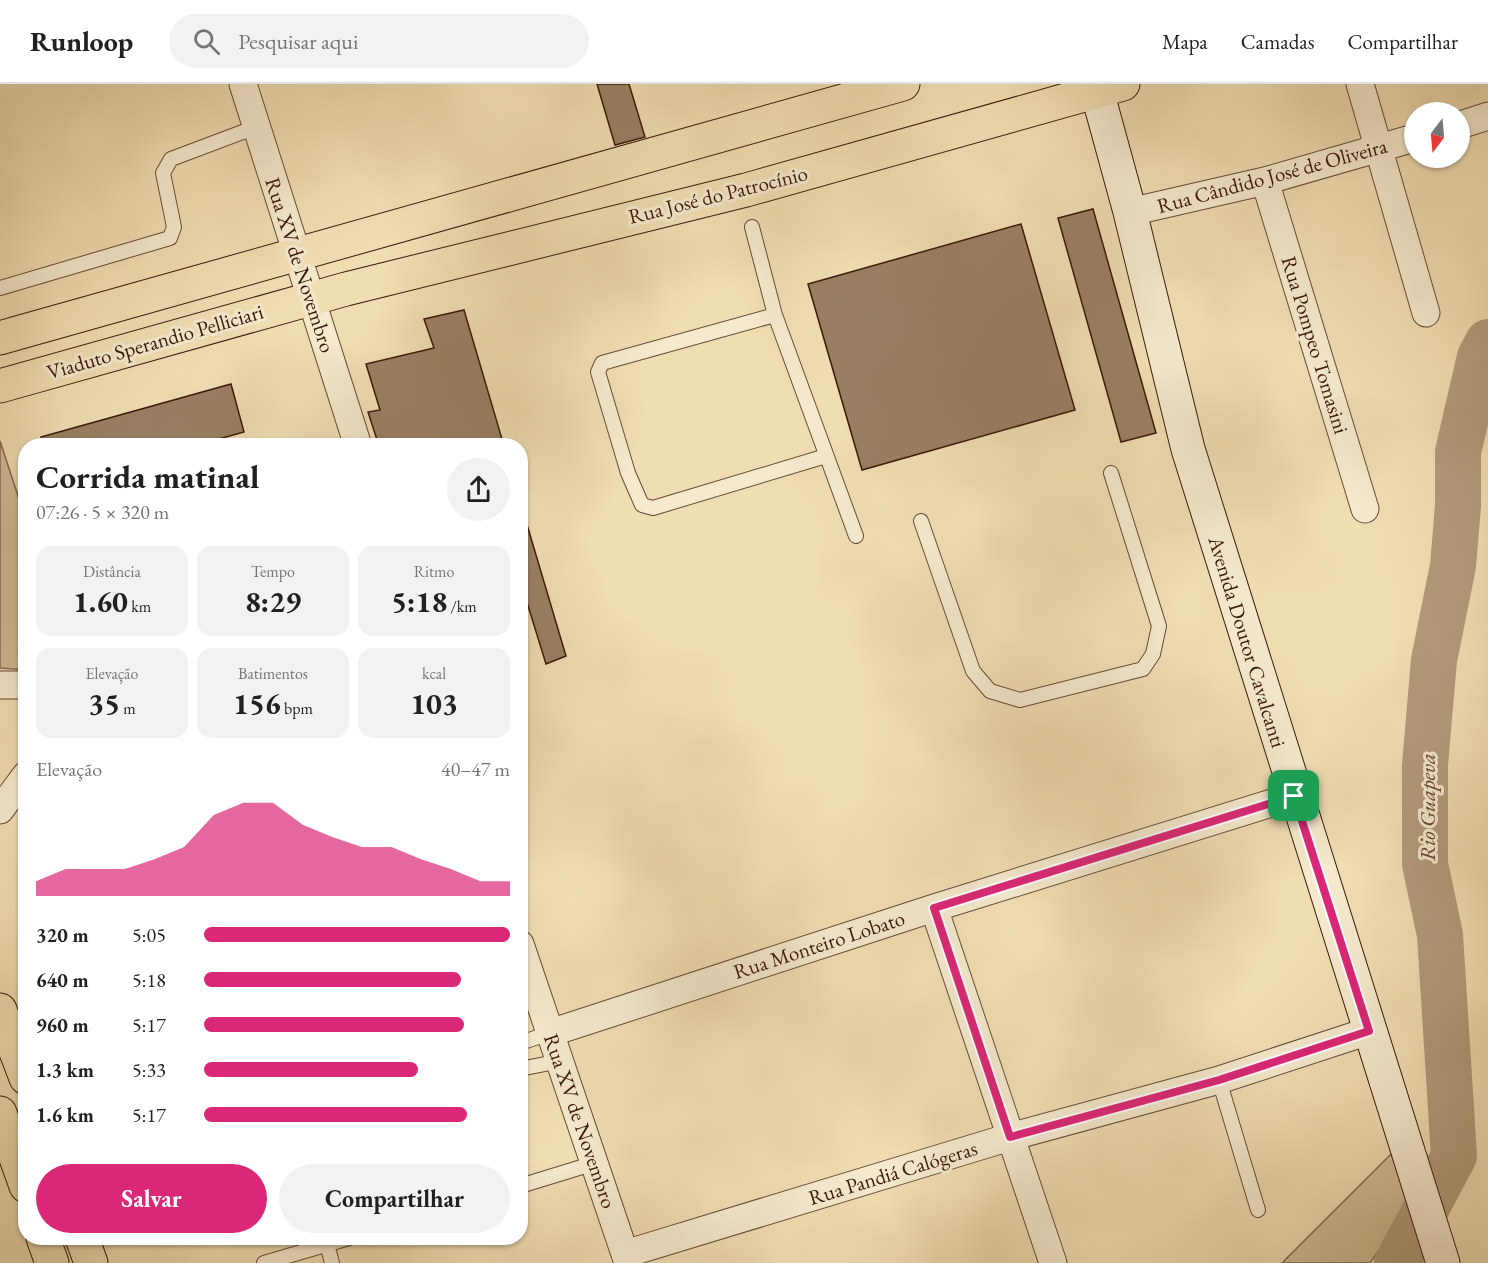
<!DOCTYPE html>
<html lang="pt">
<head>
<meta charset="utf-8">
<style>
  :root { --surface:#fff; --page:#f2f2f2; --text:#202124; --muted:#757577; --line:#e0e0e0; --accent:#db2777 }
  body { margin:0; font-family:"EB Garamond",serif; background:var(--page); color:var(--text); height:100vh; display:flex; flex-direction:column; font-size:22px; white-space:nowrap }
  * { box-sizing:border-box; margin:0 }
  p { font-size:20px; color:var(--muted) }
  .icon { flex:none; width:33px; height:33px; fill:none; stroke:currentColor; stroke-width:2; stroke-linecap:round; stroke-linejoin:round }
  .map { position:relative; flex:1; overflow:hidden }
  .drawer { position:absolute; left:18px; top:354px; width:510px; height:807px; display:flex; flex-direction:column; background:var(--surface); border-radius:24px; box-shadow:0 2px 4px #0004 }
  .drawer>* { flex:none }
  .needle { width:39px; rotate:196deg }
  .fabs { position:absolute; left:1404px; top:18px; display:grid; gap:12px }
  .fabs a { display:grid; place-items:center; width:66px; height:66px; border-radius:50%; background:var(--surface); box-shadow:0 2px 4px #0004; font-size:30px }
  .pin { position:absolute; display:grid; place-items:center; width:51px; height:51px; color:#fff; margin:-26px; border-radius:12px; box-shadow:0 3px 9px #0006 }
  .round { display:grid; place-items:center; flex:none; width:63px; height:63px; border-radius:32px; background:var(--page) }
  .overview { display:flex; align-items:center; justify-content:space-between; height:102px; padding:0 18px }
  h1 { font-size:33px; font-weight:700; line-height:45px }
  .figures { display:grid; grid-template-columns:repeat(3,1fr); gap:9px; height:102px; padding:6px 18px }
  .figures div { display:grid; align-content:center; border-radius:15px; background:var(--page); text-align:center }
  .figures b { font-size:30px; font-weight:700 }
  .figures small { font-size:16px; font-weight:400 }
  .figures p { font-size:16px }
  .chart { height:168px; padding:12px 18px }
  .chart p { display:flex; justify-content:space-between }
  .chart svg { width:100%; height:108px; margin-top:6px; fill:var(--accent); opacity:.7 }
  .button { display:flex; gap:12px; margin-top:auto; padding:12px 18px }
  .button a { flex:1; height:69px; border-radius:36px; background:var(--accent); color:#fff; font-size:24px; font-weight:700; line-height:69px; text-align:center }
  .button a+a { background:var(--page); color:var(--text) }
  ul { padding:0 18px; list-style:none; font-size:20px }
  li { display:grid; grid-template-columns:96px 72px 1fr; align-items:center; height:45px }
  li i { height:15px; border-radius:8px; background:var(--accent) }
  header { display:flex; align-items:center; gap:36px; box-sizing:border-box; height:84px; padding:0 30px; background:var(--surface); border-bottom:2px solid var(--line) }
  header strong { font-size:28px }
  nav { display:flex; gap:33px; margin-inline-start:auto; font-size:21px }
  .search { width:420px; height:54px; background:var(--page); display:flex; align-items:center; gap:15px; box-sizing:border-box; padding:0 21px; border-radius:33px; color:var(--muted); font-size:22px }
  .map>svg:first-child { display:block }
</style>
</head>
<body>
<header>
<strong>Runloop</strong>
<div class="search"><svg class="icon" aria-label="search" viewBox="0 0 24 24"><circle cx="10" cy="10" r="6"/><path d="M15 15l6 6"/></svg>Pesquisar aqui</div>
<nav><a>Mapa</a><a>Camadas</a><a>Compartilhar</a></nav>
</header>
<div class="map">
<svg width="1488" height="1179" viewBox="0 0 1488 1179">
  <rect width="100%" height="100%" fill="#f0deb3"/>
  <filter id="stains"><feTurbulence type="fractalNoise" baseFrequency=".00333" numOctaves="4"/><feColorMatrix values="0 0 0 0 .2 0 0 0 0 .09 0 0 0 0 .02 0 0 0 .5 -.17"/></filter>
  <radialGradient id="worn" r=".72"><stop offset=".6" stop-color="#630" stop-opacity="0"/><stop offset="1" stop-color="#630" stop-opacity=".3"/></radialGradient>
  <path fill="#d1bc96" stroke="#866a50" stroke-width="1.5" d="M0 357 21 421 25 420 26 586 0 584Z
    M1393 1068 1413 1118 1370 1179H1282Z"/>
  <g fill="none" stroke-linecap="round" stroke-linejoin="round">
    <path stroke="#b29b7a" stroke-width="46" d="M1397 1179 1454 1072 1440 851 1425 780V681L1434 576 1453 482 1458 422V368L1480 273 1488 258"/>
  </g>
  <path fill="#997f62" stroke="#3b180a" stroke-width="1.5" d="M597 0H629L645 53 615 61Z
    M1093 125 1156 349 1121 358 1058 134Z
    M1021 140 1075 326 862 386 808 200Z
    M464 226 504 362H379L368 328 380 326 366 280 434 264 424 235Z
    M231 300 244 348 194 362H44L41 353Z
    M520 417 566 572 546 580 520 496Z"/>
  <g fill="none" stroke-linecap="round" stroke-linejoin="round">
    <g stroke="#684a34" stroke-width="16">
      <path id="service" d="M752 143 775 231 856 452
        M0 204 170 154 174 143 163 89 171 75 256 43
        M775 231 602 279 598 288 628 389 642 421 653 424 826 372
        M921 437 973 587 990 607 1020 616 1143 585 1153 570 1159 542 1111 389
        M520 959 550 949
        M520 985 560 977
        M1219 996 1258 1126
        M520 1102 595 1079
        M327 1160 332 1179
        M264 1179 349 1154"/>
    </g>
    <g stroke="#684a34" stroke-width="29">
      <path id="minor" d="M243 0 358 362
        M1360 0 1426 229
        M1460 41 1488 32
        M1265 97 1365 425
        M1130 128 1265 97 1414 54
        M0 601H26
        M0 726 26 691
        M934 824 1053 1179
        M520 860 628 1179
        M550 949 934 824 1294 712
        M625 1170 1010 1053 1219 996 1369 947"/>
    </g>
    <g stroke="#3b180a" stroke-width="35">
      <path id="secondary" d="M1095 0 1130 128 1188 365 1443 1179"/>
    </g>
    <g stroke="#3b180a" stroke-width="35">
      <path id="primary" d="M0 254C300 167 602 87 903 0
        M0 302 346 205 746 106 1123 0
        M0 926 26 994
        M0 1029 26 1102
        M43 1154 52 1179
        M82 1154 91 1179"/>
    </g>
    <use href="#service" stroke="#f5eace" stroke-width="14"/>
    <use href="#minor" stroke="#f5eace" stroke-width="27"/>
    <use href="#secondary" stroke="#f5eace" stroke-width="33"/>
    <use href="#primary" stroke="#f0deb3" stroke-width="33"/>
  </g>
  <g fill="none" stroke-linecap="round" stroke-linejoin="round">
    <g stroke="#fff" stroke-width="12">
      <path id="route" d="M1294 712 1369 947 1219 996 1010 1053 934 824Z"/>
    </g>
    <use href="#route" stroke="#db2777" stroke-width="8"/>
  </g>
  <g text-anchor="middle" stroke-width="6" stroke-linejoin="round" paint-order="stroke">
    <g font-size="21" fill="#3b180a" stroke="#f5eace">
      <text transform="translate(1272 92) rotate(-15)" y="7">Rua Cândido José de Oliveira</text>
      <text transform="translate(718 111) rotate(-14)" y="7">Rua José do Patrocínio</text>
      <text transform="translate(300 181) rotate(72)" y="7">Rua XV de Novembro</text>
      <text transform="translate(155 258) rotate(-16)" y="7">Viaduto Sperandio Pelliciari</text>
      <text transform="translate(1315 261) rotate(73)" y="7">Rua Pompeo Tomasini</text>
      <text transform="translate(1247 558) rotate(73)" y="7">Avenida Doutor Cavalcanti</text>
      <text transform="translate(819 861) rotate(-18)" y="7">Rua Monteiro Lobato</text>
      <text transform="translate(580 1037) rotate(71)" y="7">Rua XV de Novembro</text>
      <text transform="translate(893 1089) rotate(-17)" y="7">Rua Pandiá Calógeras</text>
    </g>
    <g font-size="22" font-style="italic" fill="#654631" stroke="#f5eace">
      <text transform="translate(1427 723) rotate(-90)" y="8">Rio Guapeva</text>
    </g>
  </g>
  <rect width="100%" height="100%" filter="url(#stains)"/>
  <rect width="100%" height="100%" fill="url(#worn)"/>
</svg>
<div class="fabs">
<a><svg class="needle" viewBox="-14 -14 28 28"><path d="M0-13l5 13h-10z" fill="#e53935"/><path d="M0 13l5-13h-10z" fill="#757577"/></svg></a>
</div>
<div class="pin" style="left:1294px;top:712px;background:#1e9e55"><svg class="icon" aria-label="arrive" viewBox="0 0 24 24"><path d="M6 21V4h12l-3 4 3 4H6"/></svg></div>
<section class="drawer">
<div class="overview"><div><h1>Corrida matinal</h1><p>07:26 · 5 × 320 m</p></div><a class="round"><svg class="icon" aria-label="share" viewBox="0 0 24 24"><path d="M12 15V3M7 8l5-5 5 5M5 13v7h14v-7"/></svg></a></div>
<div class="figures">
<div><p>Distância</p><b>1.60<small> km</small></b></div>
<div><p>Tempo</p><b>8:29</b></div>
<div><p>Ritmo</p><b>5:18<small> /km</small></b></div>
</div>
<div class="figures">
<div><p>Elevação</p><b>35<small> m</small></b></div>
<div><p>Batimentos</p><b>156<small> bpm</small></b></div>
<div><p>kcal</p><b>103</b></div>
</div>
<div class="chart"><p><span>Elevação</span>40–47 m</p>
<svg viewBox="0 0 160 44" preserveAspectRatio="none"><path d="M0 44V38L10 33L20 33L30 33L40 29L50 24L60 11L70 6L80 6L90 15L100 20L110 24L120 24L130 29L140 33L150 38L160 38V44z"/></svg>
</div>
<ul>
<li><b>320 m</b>5:05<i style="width:100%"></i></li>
<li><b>640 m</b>5:18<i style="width:84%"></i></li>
<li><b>960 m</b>5:17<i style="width:85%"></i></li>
<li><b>1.3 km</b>5:33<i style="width:70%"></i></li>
<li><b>1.6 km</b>5:17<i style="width:86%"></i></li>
</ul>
<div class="button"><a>Salvar</a><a>Compartilhar</a></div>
</section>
</div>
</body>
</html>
